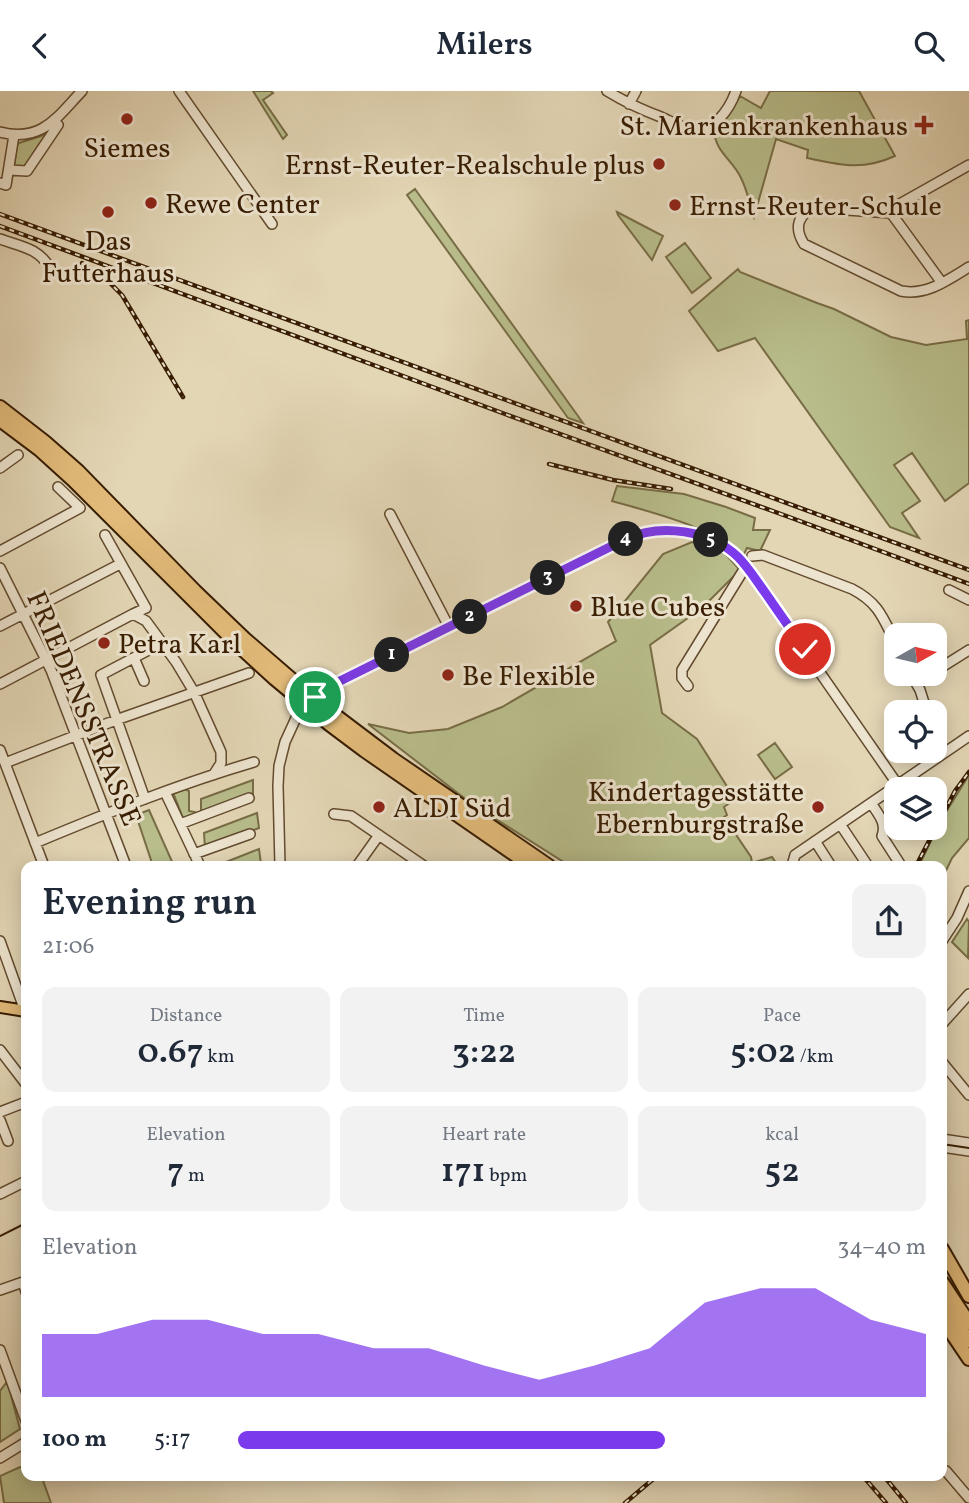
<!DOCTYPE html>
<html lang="en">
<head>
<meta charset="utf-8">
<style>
  :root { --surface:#fff; --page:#f2f2f3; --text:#1f2937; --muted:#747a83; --accent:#7c3aed }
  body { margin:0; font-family:Vollkorn,serif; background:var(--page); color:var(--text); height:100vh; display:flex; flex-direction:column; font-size:26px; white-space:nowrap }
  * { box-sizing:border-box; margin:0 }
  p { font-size:23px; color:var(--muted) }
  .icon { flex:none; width:38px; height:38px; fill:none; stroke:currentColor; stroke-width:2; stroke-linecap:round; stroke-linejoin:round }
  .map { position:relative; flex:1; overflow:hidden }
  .side { position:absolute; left:21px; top:770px; width:926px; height:620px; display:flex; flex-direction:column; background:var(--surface); border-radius:14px; box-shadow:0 4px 18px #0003 }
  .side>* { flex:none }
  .needle { width:46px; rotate:82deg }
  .tools { position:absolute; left:884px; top:532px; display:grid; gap:14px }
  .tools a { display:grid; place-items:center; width:63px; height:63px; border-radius:14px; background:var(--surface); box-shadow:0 4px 18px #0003; font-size:35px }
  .pin { position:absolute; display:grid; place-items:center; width:60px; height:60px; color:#fff; margin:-30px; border:4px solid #fff; border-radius:50%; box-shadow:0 2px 7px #0007 }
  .km { position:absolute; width:35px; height:35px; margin:-18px; border-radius:50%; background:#222; color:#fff; font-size:19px; line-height:35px; text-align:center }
  .round { display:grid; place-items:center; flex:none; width:74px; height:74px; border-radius:14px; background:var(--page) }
  .head { display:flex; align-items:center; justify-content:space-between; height:119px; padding:0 21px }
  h1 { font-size:38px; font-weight:600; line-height:52px }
  .stats { display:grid; grid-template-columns:repeat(3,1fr); gap:10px; height:119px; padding:7px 21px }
  .stats div { display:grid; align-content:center; border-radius:14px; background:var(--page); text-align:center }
  .stats b { font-size:35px; font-weight:600 }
  .stats small { font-size:19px; font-weight:400 }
  .stats p { font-size:19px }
  .chart { height:196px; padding:14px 21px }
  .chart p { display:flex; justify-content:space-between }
  .chart svg { width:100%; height:126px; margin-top:7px; fill:var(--accent); opacity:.7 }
  ul { padding:0 21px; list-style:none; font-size:23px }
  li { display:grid; grid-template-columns:112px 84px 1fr; align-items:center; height:52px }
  li i { height:18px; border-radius:9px; background:var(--accent) }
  header { display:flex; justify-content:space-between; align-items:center; height:91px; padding:0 21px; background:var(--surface); font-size:32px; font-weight:600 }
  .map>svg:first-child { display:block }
</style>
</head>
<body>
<header><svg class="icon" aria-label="back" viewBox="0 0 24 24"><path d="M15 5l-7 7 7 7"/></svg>Milers<svg class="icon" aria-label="search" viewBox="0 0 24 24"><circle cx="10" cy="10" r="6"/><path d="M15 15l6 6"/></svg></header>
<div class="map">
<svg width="969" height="1412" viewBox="0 0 969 1412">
  <rect width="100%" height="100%" fill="#e3d6b5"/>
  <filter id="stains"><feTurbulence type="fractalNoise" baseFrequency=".00286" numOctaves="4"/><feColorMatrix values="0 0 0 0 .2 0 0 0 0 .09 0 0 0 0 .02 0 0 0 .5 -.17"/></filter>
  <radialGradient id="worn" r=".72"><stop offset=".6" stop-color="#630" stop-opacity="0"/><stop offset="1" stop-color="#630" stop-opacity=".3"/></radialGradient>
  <path fill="#b8bd8b" stroke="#786d46" stroke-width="2" d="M253 0H271L273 2 263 9 287 44 283 48Z
    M770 0H859L895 65C862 80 841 74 807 67L808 59 776 48 754 126C750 113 747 99 741 87 733 69 715 61 714 39L728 24 740 5 761 17Z
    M58 34 48 49 44 46 23 78 14 75 17 54 19 52 41 45Z
    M415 98 583 332 568 327 407 104Z
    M617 121 663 145 652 169 618 124Z
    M685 152 711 187 692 202 666 166Z
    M738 178 740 181 817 212 834 218 891 246 926 254 967 248 966 230 969 229V392L945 410 912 362 894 374 920 410 902 422 919 447 890 436 755 247 718 260 689 220Z
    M617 395 684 403 726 416 755 427 753 439H770L760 460 747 457 743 465C707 434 657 423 612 410Z
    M692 451 720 457 740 479 702 517 650 554 662 622 697 648 735 708 724 716 727 724 724 726 751 766 752 772 772 766 778 775H570L472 713 368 633 409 642 448 638 502 616 616 550 608 531 663 463Z
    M775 652 792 676 775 688 758 664Z
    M969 684V747L952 767 942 788V775H919L941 729Z
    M253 689V703L201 723V708Z
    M185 698 189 700V720L195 721V725L183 727 174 704V702Z
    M149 719 174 775H153L136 724Z
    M257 722 259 737 205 757 204 742Z
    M259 758 261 773 255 775H216Z
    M967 828 969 831 968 867 952 851Z
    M6 1292 9 1297 20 1338 0 1351V1300Z
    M20 1376 26 1378V1384H41L51 1412H4L0 1385Z"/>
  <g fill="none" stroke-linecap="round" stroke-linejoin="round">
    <g stroke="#634b2f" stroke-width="12">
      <path id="minor" d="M179 0 272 133
        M607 0C625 11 642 19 661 26 670 30 681 36 691 39 713 44 730 17 736 0
        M629 13 636 0
        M0 41C42 52 57 26 82 0
        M969 74 898 114 891 122 817 117C797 122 794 137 804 153L901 200C926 205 948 189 969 176
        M9 79 27 80 58 34 54 30
        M0 92 6 94 14 44
        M891 122 942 192
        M0 148C19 155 39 157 49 176
        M0 377 18 364
        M390 423 449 536
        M105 444 146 517 133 523 146 530 176 571 194 601 221 661V672L214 683
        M0 460 80 417 58 396
        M752 465 763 464 852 498C879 512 883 527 896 553
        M0 477 51 579 126 775
        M949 499 969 509
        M0 535 120 473
        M134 567 144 590
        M934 581 969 559
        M911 583 920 599 927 621
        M336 592 626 448C667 430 717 442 746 475L898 694
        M0 593 133 523
        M688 595 682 587V579L746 475
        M934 650 944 662
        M0 659 44 775
        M5 672 116 629 249 582
        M165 701 200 775
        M145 708 101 584 162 552
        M871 712C878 723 887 732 882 745L900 773
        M334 723 351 725 424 775
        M180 733 249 707
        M840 733 868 775
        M884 739 896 732
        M815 750 831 775
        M35 752C107 722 179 693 254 671
        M194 763 250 743
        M280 775 278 695 279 675 285 651 296 627
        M357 775 379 744
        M795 775 793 771 795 764 969 645
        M0 850 25 920
        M942 850 957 827 969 800
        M942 933 969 903
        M0 959 26 993
        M942 971 969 1004
        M0 1021 26 1011
        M0 1029 8 1050
        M942 1048 969 1052
        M942 1056 969 1060
        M0 1103 26 1090
        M23 1191 26 1201
        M0 1199 26 1190
        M0 1259 26 1330
        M0 1367 26 1351
        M946 1380 969 1407"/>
    </g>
    <g stroke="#381d02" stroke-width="14">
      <path id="major" d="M0 916 26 920"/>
    </g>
    <g stroke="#381d02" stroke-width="16">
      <path id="highway" d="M0 316 45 351 78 380 195 500 245 548 319 612 393 668 549 775
        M0 329 40 359 73 389 240 556 275 588 329 633 365 660 531 775
        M942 1158 969 1205
        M942 1191 969 1232
        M942 1208 969 1250
        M942 1228 969 1268"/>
    </g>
    <use href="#minor" stroke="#ede4cf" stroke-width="9"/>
    <use href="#major" stroke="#e2bb7a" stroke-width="10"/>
    <use href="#highway" stroke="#e2bb7a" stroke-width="12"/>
    <path stroke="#381d02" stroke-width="2" d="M942 1053 969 1057
      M0 1145 26 1132"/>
    <g stroke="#381d02" stroke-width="4.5">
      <path id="rail" d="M0 123 969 479
        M0 135 505 323 789 426 969 493
        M82 172 109 191 122 204 183 306
        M549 373 613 389 671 398
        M916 775 955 700 969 681
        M862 1384 886 1412
        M883 1384 906 1412
        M625 1412 658 1384"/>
    </g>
    <use href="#rail" stroke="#ede4cf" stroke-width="2" stroke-dasharray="5" stroke-linecap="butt"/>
    <g stroke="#634b2f" stroke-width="12" stroke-linecap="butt">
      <path id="minor-bridge" d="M296 627 310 610 336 592"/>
    </g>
    <use href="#minor-bridge" stroke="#ede4cf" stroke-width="9"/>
  </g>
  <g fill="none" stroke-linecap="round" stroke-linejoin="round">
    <g stroke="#fff" stroke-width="14">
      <path id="route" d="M315 606 340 590 626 448C661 432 710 439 738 466 748 476 756 489 764 500 778 520 791 539 805 558"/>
    </g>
    <use href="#route" stroke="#7c3aed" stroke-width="9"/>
  </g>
  <g fill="#8f2418" stroke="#ede4cf" stroke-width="2.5">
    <circle cx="127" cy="28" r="7"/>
    <path d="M920.5 23.5h7v7h7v7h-7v7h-7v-7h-7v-7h7z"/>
    <circle cx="659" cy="73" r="7"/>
    <circle cx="151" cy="112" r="7"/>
    <circle cx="675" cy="114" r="7"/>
    <circle cx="108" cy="121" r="7"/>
    <circle cx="576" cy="515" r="7"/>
    <circle cx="104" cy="552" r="7"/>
    <circle cx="448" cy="584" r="7"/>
    <circle cx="379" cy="716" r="7"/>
    <circle cx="818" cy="716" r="7"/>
  </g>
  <g text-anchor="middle" stroke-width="6" stroke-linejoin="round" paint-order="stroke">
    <g font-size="28" fill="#381d02" stroke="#ede4cf" text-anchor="start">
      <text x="908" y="44" text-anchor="end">St. Marienkrankenhaus</text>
      <text x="127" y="66" text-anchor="middle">Siemes</text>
      <text x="645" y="83" text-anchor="end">Ernst-Reuter-Realschule plus</text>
      <text x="165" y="122">Rewe Center</text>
      <text x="689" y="124">Ernst-Reuter-Schule</text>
      <text x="108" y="159" text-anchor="middle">Das<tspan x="108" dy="32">Futterhaus</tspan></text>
      <text x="590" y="525">Blue Cubes</text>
      <text x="118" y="562">Petra Karl</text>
      <text x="462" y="594">Be Flexible</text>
      <text x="804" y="710" text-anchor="end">Kindertagesstätte<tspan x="804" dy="32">Ebernburgstraße</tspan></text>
      <text x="393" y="726">ALDI Süd</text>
    </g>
    <g font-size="28" fill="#381d02" stroke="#ede4cf">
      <text transform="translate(85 617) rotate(67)" y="10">FRIEDENSSTRASSE</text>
    </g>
  </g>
  <rect width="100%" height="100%" filter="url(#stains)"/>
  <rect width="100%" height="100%" fill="url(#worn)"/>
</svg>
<div class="tools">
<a><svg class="needle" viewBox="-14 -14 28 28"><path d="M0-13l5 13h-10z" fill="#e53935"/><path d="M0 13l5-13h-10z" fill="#747a83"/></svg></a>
<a><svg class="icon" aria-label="locate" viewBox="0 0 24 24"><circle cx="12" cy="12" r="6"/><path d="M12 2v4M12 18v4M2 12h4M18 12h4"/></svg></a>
<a><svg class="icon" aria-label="layers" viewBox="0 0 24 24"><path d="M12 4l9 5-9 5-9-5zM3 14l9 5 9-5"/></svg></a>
</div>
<div class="pin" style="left:315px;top:606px;background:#1e9e55"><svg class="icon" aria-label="arrive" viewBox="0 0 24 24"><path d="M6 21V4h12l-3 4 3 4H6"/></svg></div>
<div class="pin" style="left:805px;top:558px;background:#d93025"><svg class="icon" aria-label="check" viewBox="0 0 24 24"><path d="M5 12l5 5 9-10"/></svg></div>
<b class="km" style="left:392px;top:564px">1</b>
<b class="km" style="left:470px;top:526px">2</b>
<b class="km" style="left:548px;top:487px">3</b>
<b class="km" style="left:626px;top:448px">4</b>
<b class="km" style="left:711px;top:449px">5</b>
<section class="side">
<div class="head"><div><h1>Evening run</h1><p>21:06</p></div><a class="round"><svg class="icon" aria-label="share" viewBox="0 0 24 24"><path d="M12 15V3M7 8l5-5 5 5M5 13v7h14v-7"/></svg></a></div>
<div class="stats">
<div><p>Distance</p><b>0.67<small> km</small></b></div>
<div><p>Time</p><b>3:22</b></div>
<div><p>Pace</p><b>5:02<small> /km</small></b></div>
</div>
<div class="stats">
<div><p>Elevation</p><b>7<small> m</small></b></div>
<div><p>Heart rate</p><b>171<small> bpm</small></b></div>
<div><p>kcal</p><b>52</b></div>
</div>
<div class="chart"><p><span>Elevation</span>34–40 m</p>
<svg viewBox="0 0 160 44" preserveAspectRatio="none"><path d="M0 44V22L10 22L20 17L30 17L40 22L50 22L60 27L70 27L80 33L90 38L100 33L110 27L120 11L130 6L140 6L150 17L160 22V44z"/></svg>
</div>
<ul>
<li><b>100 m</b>5:17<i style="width:62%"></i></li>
</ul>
</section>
</div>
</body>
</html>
